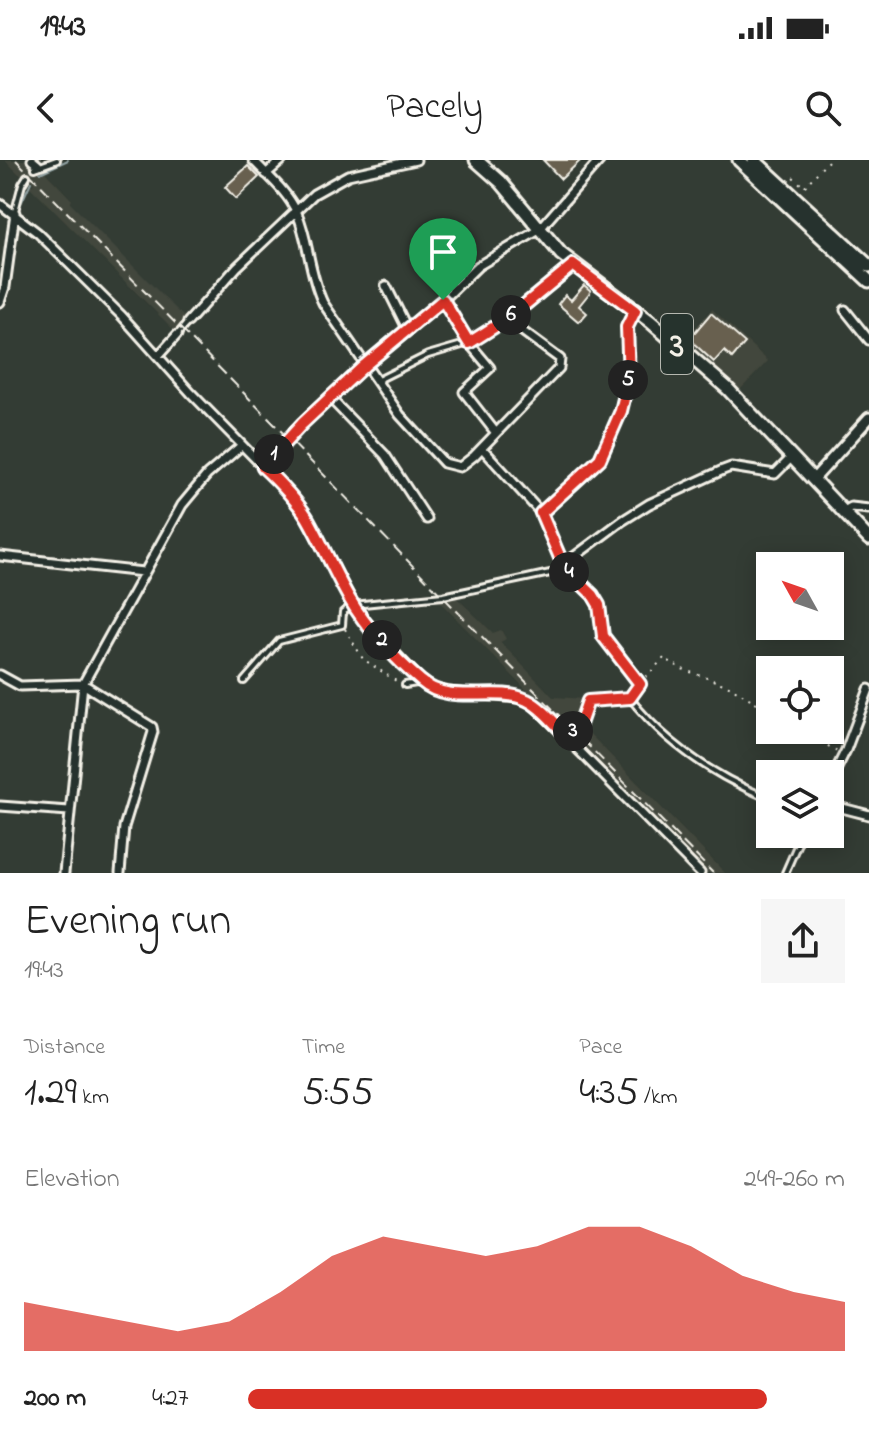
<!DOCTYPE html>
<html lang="en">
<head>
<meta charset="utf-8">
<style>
  :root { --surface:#fff; --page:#f6f6f6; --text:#222; --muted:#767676; --accent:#d93025 }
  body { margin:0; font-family:"Indie Flower",sans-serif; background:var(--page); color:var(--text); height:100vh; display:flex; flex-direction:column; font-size:30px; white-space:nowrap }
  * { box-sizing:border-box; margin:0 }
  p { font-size:26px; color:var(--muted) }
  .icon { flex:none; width:44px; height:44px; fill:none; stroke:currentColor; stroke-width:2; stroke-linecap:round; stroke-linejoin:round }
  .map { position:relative; height:713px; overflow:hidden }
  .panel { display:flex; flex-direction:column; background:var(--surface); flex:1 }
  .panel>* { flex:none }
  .needle { width:52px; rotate:310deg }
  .buttons { position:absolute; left:756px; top:392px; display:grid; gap:16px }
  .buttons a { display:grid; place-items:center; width:88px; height:88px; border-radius:0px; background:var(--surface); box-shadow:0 4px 20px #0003; font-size:40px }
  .pin { position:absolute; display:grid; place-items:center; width:68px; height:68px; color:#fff; margin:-82px -34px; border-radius:50% 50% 50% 0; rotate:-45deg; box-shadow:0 0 8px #0007 }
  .pin .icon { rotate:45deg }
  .km { position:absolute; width:40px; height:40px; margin:-20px; border-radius:50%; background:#222; color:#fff; font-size:22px; line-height:40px; text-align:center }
  .round { display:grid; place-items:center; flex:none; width:84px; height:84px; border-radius:0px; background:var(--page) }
  .summary { display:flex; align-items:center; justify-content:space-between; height:136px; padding:0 24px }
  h1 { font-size:44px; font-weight:600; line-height:60px }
  .metrics { display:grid; grid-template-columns:repeat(3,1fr); gap:12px; height:136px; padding:8px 24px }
  .metrics div { display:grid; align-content:center }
  .metrics b { font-size:40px; font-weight:600 }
  .metrics small { font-size:22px; font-weight:400 }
  .metrics p { font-size:22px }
  .chart { height:224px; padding:16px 24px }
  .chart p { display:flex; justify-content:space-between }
  .chart svg { width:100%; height:144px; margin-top:8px; fill:var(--accent); opacity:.7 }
  ul { padding:0 24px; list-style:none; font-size:26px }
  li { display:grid; grid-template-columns:128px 96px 1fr; align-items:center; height:60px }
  li i { height:20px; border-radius:10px; background:var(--accent) }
  .status { display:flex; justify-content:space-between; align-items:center; height:56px; padding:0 40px; background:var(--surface); direction:ltr }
  .status svg { height:22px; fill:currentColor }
  header { display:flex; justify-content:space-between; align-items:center; height:104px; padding:0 24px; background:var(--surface); font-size:36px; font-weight:600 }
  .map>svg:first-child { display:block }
</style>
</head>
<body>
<div class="status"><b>19:43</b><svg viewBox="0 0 49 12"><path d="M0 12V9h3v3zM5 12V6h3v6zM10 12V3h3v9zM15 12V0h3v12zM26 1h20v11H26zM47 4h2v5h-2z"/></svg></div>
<header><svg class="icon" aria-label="back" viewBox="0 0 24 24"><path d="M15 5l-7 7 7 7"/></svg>Pacely<svg class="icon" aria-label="search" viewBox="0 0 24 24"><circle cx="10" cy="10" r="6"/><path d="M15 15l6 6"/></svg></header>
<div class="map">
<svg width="869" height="713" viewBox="0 0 869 713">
  <rect width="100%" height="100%" fill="#333c34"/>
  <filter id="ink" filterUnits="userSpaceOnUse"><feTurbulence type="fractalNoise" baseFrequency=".0125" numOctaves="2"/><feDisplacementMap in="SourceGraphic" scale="16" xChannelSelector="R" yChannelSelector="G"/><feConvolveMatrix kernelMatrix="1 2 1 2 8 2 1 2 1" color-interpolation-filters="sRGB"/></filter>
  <g filter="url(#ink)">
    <path fill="#43473c" d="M5 0H26L40 14 44 11 72 40 70 43 185 158 176 172 29 26 34 24 24 14H19Z
      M712 149 768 201 738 232 684 181Z
      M456 437 493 473 501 470 506 479 500 482 553 537 586 539 581 558 572 571 568 572 437 439Z
      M581 565 725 713H706L572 576Z"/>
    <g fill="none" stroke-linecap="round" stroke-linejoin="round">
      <path stroke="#90a1a2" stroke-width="2" d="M40 13 68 0
        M19 48 31 22"/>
    </g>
    <path fill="#676050" stroke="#f4f1e8" stroke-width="2" d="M543 0H581L561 19Z
      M248 6 259 17 236 39 225 27Z
      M584 125 591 131 579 146 587 153 579 162 558 144 565 135 571 140Z
      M711 153 745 183 732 198 724 191 714 202 689 179Z"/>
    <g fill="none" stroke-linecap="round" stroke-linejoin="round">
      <g stroke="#f4f1e8" stroke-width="10">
        <path id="service" d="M35 8 57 0
          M15 51 22 24 27 16
          M177 175 188 162
          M378 220 428 195 469 183 510 157
          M244 521 279 481 342 465 343 452 353 445 443 436 555 412 564 407
          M405 525 422 522
          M568 577 580 564 588 541 630 538C666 584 716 617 770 639
          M830 646 842 648
          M785 713 802 674"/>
      </g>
      <g stroke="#f4f1e8" stroke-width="13">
        <path id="minor" d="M32 0 38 5
          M253 0C268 16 288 32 297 53 309 81 309 114 323 143L400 255 444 303 460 307 474 296 559 208 560 199 518 168 510 157 573 105
          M266 14 282 0
          M0 44 38 73 122 156 191 233 286 330 306 355 353 445 366 462 422 522 434 530 447 532 519 538 532 543 700 713
          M386 126 408 170
          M443 140 469 183 490 208 464 232 496 273
          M0 142 5 127 15 53
          M845 150 869 180
          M188 162 237 107 314 34 348 15 416 0
          M158 196 177 175
          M330 238 385 295 427 359
          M294 271 365 205 442 141 478 106 539 70 600 0
          M482 288 541 353 564 407
          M263 307 284 281
          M842 352 851 347 869 349
          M541 353 600 299 621 251 629 218 627 167 635 151
          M0 396 143 412
          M0 515 20 526 83 524 152 567 153 572 124 667 120 713
          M630 538 640 524 603 476 600 449 593 435 564 407 567 402 622 361 649 344 723 310 731 307 775 314 792 297
          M830 622 846 590 869 529
          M0 646 69 651
          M842 648 869 655
          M64 713 83 524 182 345 207 315 241 286"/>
      </g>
      <g stroke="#f4f1e8" stroke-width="15">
        <path id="tertiary" d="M813 320 869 258"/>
      </g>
      <g stroke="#f4f1e8" stroke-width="17">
        <path id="primary" d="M476 0 501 22 561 94 651 162 727 228 869 379
          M739 0 869 121
          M754 0 869 106"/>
      </g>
      <path stroke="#f4f1e8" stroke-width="2" stroke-dasharray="2 6" stroke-linecap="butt" d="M788 21 792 16 804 27 829 0
        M345 469 363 499 399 523
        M646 517 664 498 682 509 729 526 770 551
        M800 570 837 591"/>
      <use href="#service" stroke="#26332d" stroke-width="4"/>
      <use href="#minor" stroke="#26332d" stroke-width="7"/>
      <use href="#tertiary" stroke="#26332d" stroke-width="9"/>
      <use href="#primary" stroke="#26332d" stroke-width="11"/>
      <path stroke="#f4f1e8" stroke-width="2" stroke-dasharray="12 6" stroke-linecap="butt" d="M16 0 713 713"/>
    </g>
  </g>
  <g fill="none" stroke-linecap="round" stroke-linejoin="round" filter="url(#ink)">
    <g stroke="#fff" stroke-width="16">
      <path id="route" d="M573 105 635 151 627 167 629 218 621 251 600 299 541 353 564 407 593 435 599 445 603 476 640 524 630 538 588 541 580 564 568 577C556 565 543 548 527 540 495 525 450 547 421 521 395 499 366 468 349 438 334 412 322 383 307 357 295 338 279 322 263 307L302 264 365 205 443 140 469 183 510 157Z"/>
    </g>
    <use href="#route" stroke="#d93025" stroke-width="10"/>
  </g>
  <g text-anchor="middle" stroke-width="6" stroke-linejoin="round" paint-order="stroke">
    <rect fill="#26332d" stroke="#b6b8b0" stroke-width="2" x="661" y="154" width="32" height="60" rx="6"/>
    <g font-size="34" font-weight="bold" fill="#f4f1e8">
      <text x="677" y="196">3</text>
    </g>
  </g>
</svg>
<div class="buttons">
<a><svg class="needle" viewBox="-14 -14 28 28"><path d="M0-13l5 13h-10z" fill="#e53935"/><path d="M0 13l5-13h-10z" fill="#767676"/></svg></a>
<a><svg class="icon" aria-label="locate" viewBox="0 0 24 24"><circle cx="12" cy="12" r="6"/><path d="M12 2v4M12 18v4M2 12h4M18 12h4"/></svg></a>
<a><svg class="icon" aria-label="layers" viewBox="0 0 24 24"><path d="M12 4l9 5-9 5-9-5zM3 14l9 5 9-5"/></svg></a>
</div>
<div class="pin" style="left:443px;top:140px;background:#1e9e55"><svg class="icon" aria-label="arrive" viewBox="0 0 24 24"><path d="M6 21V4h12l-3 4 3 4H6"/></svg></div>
<b class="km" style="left:274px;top:294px">1</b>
<b class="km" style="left:382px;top:480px">2</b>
<b class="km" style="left:573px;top:571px">3</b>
<b class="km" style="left:569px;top:412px">4</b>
<b class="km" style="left:628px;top:220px">5</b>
<b class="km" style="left:511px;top:155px">6</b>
</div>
<section class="panel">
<div class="summary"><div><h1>Evening run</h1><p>19:43</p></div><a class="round"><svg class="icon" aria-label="share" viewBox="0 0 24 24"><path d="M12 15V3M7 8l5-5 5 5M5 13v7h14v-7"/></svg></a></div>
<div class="metrics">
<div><p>Distance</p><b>1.29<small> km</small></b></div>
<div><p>Time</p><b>5:55</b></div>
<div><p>Pace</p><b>4:35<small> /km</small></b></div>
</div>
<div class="chart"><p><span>Elevation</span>249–260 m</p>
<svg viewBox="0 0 160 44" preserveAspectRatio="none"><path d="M0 44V29L10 32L20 35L30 38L40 35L50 26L60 15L70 9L80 12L90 15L100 12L110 6L120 6L130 12L140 21L150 26L160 29V44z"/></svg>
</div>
<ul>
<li><b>200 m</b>4:27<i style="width:87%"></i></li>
</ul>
</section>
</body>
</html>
